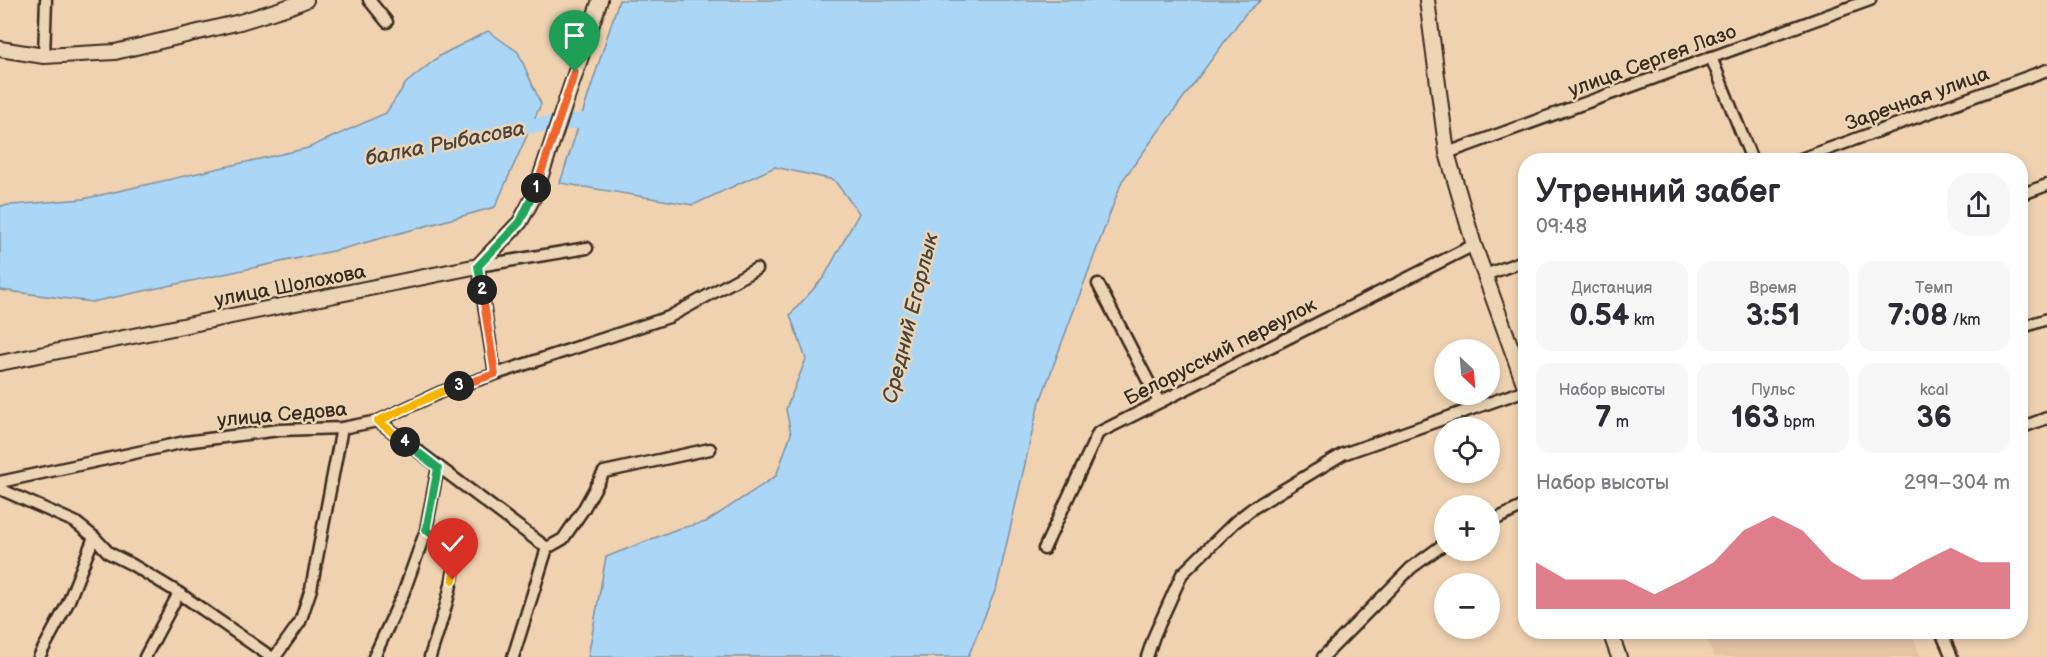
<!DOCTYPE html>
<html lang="ru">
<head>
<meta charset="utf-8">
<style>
  :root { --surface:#fff; --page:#f7f7f7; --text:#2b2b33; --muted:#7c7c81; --accent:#d1495b }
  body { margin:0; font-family:"Balsamiq Sans",sans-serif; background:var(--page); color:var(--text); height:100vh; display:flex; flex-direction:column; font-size:22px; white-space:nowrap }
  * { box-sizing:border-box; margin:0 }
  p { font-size:20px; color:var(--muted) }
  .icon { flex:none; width:33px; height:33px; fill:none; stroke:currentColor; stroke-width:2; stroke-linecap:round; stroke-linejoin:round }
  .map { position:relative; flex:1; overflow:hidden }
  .side { position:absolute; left:1518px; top:153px; width:510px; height:486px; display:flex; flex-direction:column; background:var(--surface); border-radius:24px; box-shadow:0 3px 9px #0003 }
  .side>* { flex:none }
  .needle { width:39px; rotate:154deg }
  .controls { position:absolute; left:1434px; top:339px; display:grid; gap:12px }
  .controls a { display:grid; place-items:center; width:66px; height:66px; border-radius:50%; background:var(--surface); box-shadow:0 3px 9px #0003; font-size:30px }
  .pin { position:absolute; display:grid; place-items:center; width:51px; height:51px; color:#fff; margin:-62px -26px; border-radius:50% 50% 50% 0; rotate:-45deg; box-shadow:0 0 6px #0007 }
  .pin .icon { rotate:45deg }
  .km { position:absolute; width:30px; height:30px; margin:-15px; border-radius:50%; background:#222; color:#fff; font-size:16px; line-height:30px; text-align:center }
  .round { display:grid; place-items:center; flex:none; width:63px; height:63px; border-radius:24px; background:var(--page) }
  .overview { display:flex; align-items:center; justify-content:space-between; height:102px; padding:0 18px }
  h1 { font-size:33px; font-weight:800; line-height:45px }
  .figures { display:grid; grid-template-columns:repeat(3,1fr); gap:9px; height:102px; padding:6px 18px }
  .figures div { display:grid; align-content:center; border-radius:15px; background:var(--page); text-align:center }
  .figures b { font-size:30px; font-weight:800 }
  .figures small { font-size:16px; font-weight:400 }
  .figures p { font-size:16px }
  .chart { height:168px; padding:12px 18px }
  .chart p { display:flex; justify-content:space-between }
  .chart svg { width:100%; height:108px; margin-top:6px; fill:var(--accent); opacity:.7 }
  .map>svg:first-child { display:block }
</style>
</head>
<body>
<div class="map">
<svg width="2047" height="657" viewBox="0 0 2047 657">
  <rect width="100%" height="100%" fill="#f0d2b1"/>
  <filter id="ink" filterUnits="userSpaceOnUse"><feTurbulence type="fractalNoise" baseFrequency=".0167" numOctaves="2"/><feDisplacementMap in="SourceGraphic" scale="12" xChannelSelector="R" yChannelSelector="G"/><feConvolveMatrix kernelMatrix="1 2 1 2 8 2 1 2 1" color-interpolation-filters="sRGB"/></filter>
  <g filter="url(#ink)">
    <path fill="#e5c3a4" d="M1704 632H1911L1921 657H1714Z"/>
    <path fill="#abd6f6" stroke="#7e91a0" stroke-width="1.5" d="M619 0H1261L1245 14 1122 181 1038 407 997 586 968 657H588L606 557 677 529 706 522 776 476 791 434 786 409 806 359 790 315 824 277 859 213 834 180 775 167 693 205 560 183Z
      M488 31 518 52 541 104 495 207 342 249 92 302 0 290V206L83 199 308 148 386 113 406 83 441 55Z"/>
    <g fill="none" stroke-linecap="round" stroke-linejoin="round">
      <path stroke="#abd6f6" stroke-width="15" d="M510 128 600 119"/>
      <g stroke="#3b2a1e" stroke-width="15">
        <path id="minor" d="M369 0 387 22
          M44 56 46 0
          M1711 57 1752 160
          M1447 153 1870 0
          M1798 160 2047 70
          M2020 195 2047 185
          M1485 275 1526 260
          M1098 284 1159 402
          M2020 328 2047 319
          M495 374 478 266 587 248
          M378 421 547 548 513 657
          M2020 428 2047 418
          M0 482 185 442 279 430 342 428 378 421 441 392 669 317 756 269
          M0 489 75 522 94 537 109 553 131 564 179 593 271 657
          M1490 522 1526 505
          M426 530C433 535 447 542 452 549 462 565 436 637 430 657
          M547 548 563 539 583 510 604 472 710 449
          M1044 549 1098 433 1474 245
          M1941 632 1952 657
          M39 657 68 603 94 537
          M145 657 179 593
          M275 657 300 622 311 589 342 428
          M374 657 403 594 426 530 438 467
          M1147 657 1154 636 1182 574 1235 522 1253 508 1343 454 1526 390
          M1323 657 1411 568 1444 544"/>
      </g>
      <g stroke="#3b2a1e" stroke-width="18">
        <path id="major" d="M1427 0 1447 153 1474 245 1526 389
          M0 49 44 56 115 52 240 22 291 6 306 0
          M0 363 478 266 520 222 534 196 600 0
          M1610 632 1619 657"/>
      </g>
      <use href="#minor" stroke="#ebd5b4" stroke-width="10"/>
      <use href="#major" stroke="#ebd5b4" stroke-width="14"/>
    </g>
  </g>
  <g fill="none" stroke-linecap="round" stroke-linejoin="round" filter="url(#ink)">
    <g stroke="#fff" stroke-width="12">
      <path id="split-1" d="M536 188 575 72"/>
    </g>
    <g stroke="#fff" stroke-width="12">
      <path id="split-2" d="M482 290 478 266 520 222 536 188"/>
    </g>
    <g stroke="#fff" stroke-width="12">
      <path id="split-3" d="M459 386 495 374 482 290"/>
    </g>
    <g stroke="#fff" stroke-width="12">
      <path id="split-4" d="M405 442 378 421 441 392 459 386"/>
    </g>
    <g stroke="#fff" stroke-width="12">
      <path id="split-5" d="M405 442 438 468 426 530 440 540"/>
    </g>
    <g stroke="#fff" stroke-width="12">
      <path id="split-6" d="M440 540C458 553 456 560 453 580"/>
    </g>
    <use href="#split-1" stroke="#f0652b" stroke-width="8"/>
    <use href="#split-2" stroke="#22a559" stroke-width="8"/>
    <use href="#split-3" stroke="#f0652b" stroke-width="8"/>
    <use href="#split-4" stroke="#f5b400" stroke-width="8"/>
    <use href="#split-5" stroke="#22a559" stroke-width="8"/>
    <use href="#split-6" stroke="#f5b400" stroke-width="8"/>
  </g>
  <g text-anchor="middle" stroke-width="5" stroke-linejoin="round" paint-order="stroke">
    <g font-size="20" fill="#3b2a1e" stroke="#ebd5b4">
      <text transform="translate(1652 60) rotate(-20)" y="7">улица Сергея Лазо</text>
      <text transform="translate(1917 98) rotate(-20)" y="7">Заречная улица</text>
      <text transform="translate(290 285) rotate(-11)" y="7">улица Шолохова</text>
      <text transform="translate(1220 351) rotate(-27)" y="7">Белорусский переулок</text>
      <text transform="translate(282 414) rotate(-5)" y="7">улица Седова</text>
    </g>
    <g font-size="21" font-style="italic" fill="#4c443e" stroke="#ebd5b4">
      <text transform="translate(445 143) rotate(-11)" y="7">балка Рыбасова</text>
      <text transform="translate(910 318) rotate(-76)" y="7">Средний Егорлык</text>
    </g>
  </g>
</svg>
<div class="controls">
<a><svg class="needle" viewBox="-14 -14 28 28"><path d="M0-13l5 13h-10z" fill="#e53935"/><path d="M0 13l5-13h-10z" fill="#7c7c81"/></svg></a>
<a><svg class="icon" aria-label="locate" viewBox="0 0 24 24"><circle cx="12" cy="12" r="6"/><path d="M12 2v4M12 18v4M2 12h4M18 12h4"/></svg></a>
<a>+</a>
<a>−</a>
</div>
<div class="pin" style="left:575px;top:72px;background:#1e9e55"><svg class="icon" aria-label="arrive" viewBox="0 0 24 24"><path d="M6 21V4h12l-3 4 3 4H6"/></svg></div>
<div class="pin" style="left:453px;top:580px;background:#d93025"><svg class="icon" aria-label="check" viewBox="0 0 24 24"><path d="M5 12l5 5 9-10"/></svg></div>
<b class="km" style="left:536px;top:188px">1</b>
<b class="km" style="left:482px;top:290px">2</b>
<b class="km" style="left:459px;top:386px">3</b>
<b class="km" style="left:405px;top:442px">4</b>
<section class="side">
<div class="overview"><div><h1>Утренний забег</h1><p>09:48</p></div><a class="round"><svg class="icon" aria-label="share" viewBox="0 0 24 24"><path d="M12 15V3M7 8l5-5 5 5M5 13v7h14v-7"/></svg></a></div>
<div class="figures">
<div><p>Дистанция</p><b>0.54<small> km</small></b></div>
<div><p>Время</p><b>3:51</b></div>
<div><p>Темп</p><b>7:08<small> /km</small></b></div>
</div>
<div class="figures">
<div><p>Набор высоты</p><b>7<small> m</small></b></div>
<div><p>Пульс</p><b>163<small> bpm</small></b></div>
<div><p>kcal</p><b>36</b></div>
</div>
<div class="chart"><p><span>Набор высоты</span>299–304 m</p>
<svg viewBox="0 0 160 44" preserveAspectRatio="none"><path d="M0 44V25L10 32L20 32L30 32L40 38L50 32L60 25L70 12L80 6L90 12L100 25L110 32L120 32L130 25L140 19L150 25L160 25V44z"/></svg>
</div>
</section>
</div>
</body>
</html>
